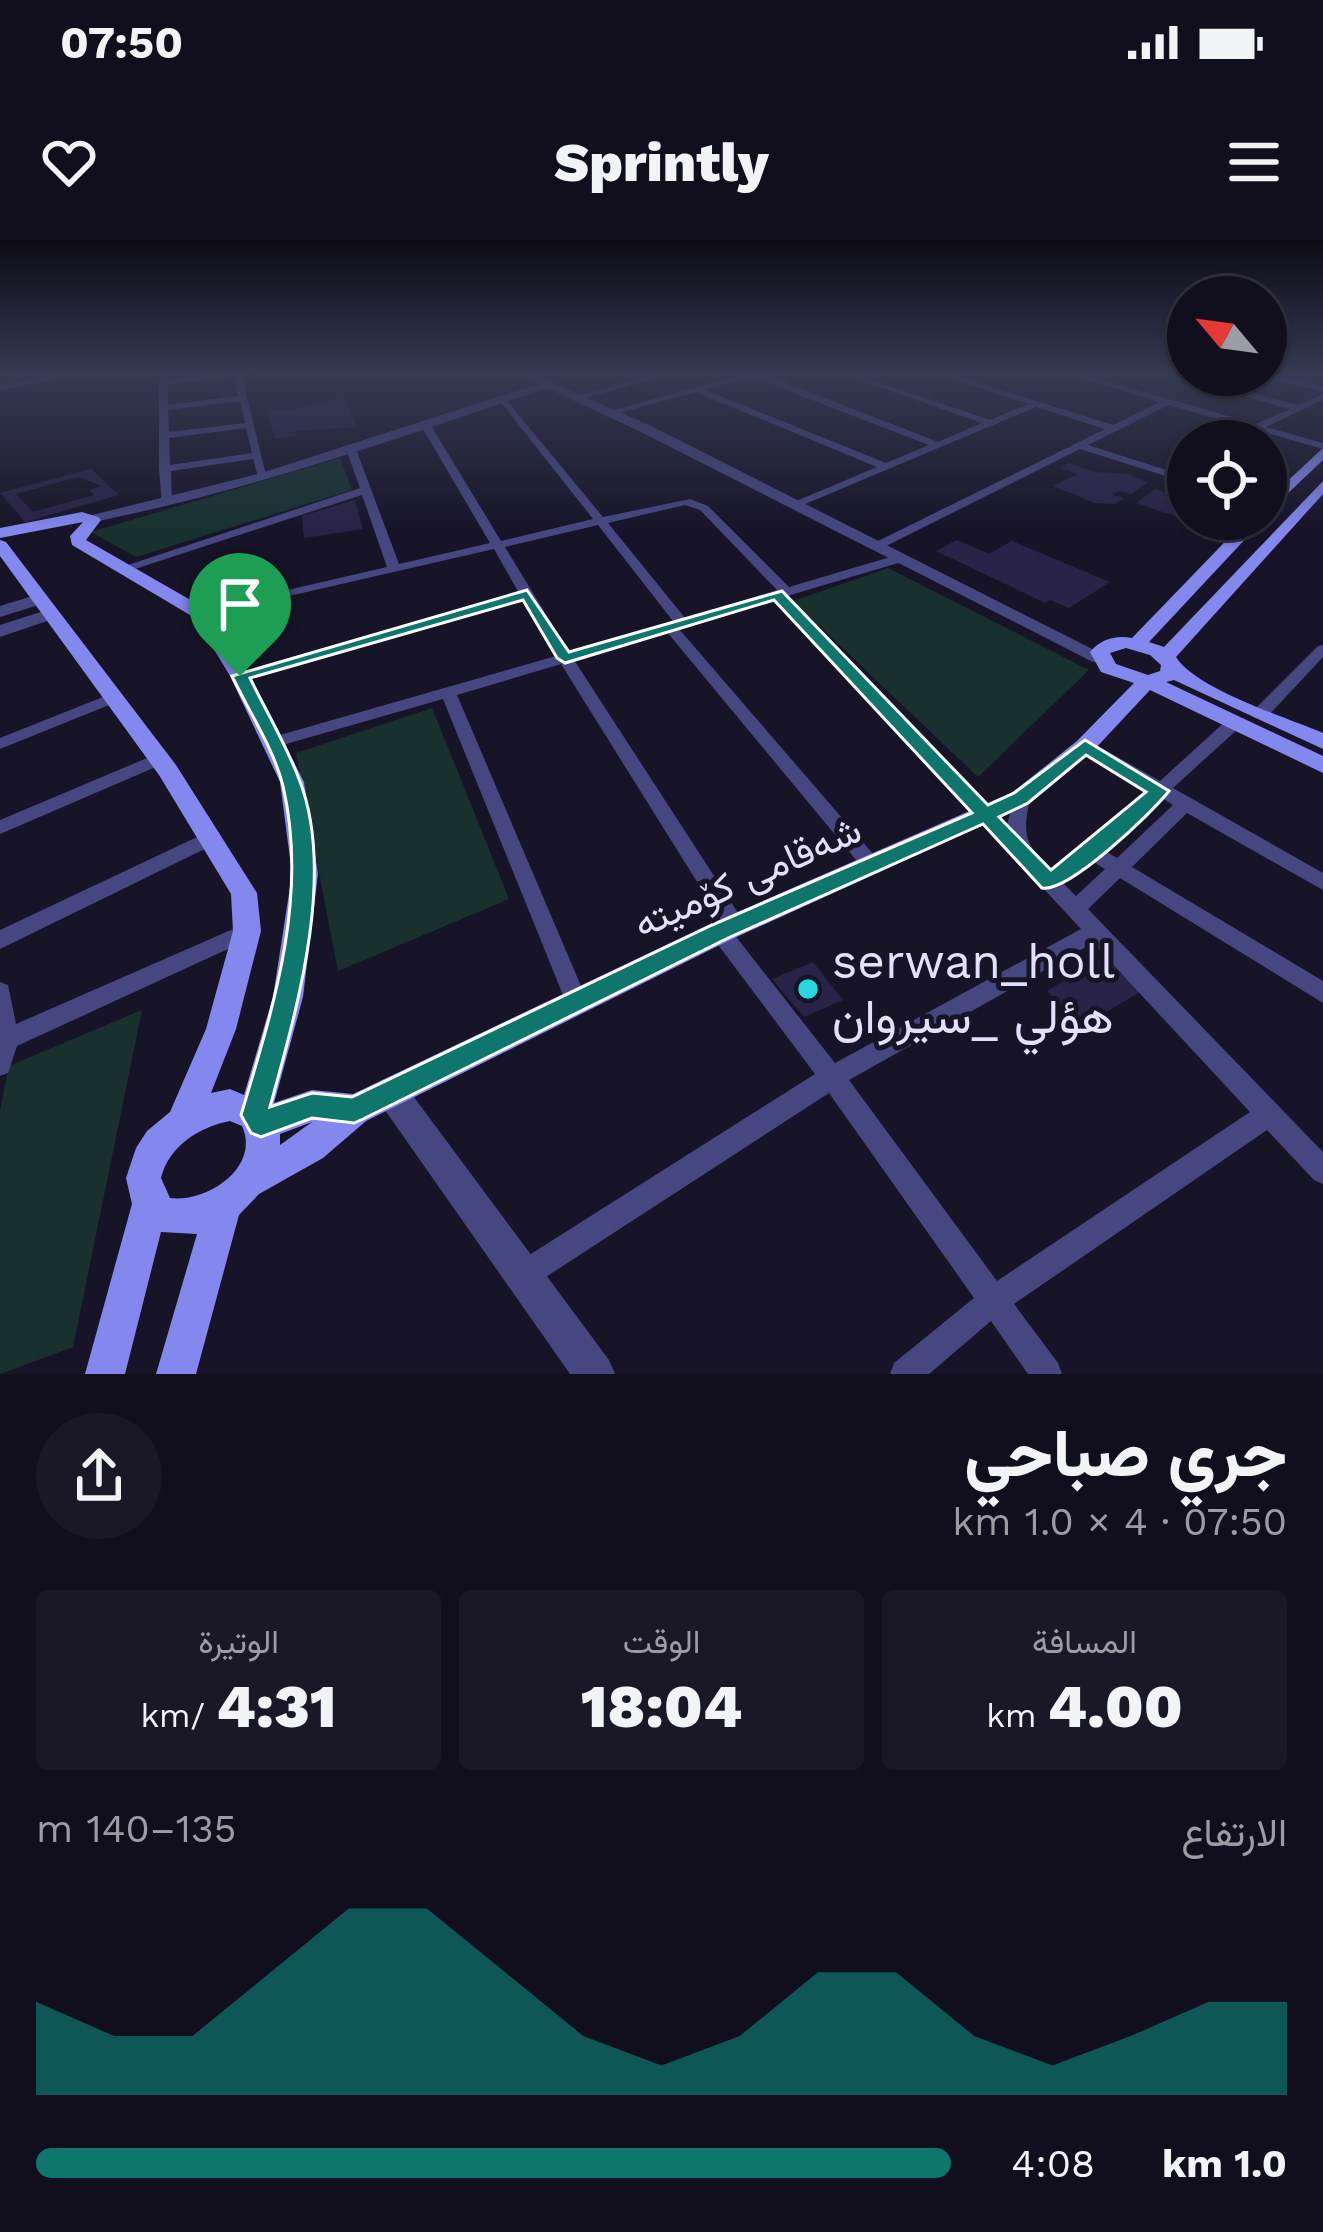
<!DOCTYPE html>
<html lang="ar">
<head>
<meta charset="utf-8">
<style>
  :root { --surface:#110f1e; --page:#1a1827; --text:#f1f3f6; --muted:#9c9ca4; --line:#302f3c; --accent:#0f766e }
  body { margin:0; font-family:"Work Sans",Vazirmatn,sans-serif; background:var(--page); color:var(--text); direction:rtl; height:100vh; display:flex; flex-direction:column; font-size:45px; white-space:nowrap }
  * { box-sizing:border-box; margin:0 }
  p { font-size:39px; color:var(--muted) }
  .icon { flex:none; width:66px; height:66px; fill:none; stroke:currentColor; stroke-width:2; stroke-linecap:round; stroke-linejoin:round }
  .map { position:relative; height:1134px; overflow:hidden; direction:ltr }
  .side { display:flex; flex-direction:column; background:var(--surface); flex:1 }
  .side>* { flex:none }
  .needle { width:78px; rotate:299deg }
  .tools { position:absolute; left:1167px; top:36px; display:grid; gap:24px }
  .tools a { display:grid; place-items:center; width:120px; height:120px; border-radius:50%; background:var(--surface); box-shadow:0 3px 9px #0004,0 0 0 3px var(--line); font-size:60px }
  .pin { position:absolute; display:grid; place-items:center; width:102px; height:102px; color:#fff; margin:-123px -51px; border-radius:50% 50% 50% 0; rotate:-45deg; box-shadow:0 0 12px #0007 }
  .pin .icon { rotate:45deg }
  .round { display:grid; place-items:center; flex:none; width:126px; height:126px; border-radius:63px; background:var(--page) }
  .overview { display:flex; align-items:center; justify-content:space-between; height:204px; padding:0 36px }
  h1 { font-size:66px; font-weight:800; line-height:90px }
  .stats { display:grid; grid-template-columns:repeat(3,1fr); gap:18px; height:204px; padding:12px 36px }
  .stats div { display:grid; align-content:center; border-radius:12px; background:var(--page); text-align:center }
  .stats b { font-size:60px; font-weight:800 }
  .stats small { font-size:33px; font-weight:400 }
  .stats p { font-size:33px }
  .chart { height:336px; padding:24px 36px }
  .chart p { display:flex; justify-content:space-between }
  .chart svg { width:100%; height:216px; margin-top:12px; fill:var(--accent); opacity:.7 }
  ul { padding:0 36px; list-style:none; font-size:39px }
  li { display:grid; grid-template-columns:192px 144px 1fr; align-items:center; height:90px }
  li i { height:30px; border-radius:15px; background:var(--accent) }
  .status { display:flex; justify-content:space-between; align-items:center; height:84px; padding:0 60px; background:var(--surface); direction:ltr }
  .status svg { height:33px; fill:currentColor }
  header { display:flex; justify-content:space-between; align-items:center; height:156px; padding:0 36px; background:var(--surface); font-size:54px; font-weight:800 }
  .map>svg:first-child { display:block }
</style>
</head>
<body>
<div class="status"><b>07:50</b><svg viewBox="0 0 49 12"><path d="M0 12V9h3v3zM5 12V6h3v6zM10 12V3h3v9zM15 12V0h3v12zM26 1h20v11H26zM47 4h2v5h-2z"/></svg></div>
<header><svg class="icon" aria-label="menu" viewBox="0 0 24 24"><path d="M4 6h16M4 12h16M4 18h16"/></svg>Sprintly<svg class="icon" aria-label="heart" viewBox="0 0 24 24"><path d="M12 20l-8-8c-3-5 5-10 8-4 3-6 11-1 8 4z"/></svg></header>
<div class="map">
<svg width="1323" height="1134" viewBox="0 0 1323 1134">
  <rect width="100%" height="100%" fill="#171428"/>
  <path fill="#18312f" d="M340 218 352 250 136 317 91 292Z
    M888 328 1089 430 978 537 793 361Z
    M432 468 509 659 338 731 296 513Z
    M142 770 73 1107 0 1134V871L9 826Z"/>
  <path fill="#292347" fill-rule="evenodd" d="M344 158 357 187 295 191 296 196 275 199 267 169 288 170Z
    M1069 223 1094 232 1129 234 1147 243 1131 254 1119 251 1112 255 1124 258 1115 264 1095 263 1053 246 1078 234 1060 228Z
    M91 229 119 255 25 282 0 253ZM78 237 102 246 89 250 94 255 33 272 16 254Z
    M1155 249 1188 259V269L1178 277 1136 263Z
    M355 260 363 289 304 298 302 276Z
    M957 300 989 314 1012 301 1110 342 1069 368 1050 360 1045 363 936 311Z
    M1104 716 1140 752 1081 787 1047 751Z
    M813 722 843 760 804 777 772 739Z"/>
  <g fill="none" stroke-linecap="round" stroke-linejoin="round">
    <path fill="#464781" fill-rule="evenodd" d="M66 133H81L0 151V145Z
      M159 133H167V139L241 133 267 239 258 237 253 219 171 231 172 263 162 265 159 229ZM234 137 238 156 168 165V144ZM240 161 245 183 169 192 168 170ZM246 188 252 213 170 225 169 198Z
      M661 133H674L578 160 574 157Z
      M749 133H761L938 202 982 183 840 133H851L990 180 1028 164 935 133H946L1113 185 1160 162 1065 133H1077L1256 184 1290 169 1160 133H1172L1298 165 1323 154V160L1266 187 1323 203V209L1169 165 1088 205 1188 237V243L1080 209 878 310 872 306 874 303 1105 189 1036 167 798 267 792 264 794 262 877 227 696 152 611 175 606 172ZM752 137 929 205 886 223 705 150Z
      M1266 133 1323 146V152L1262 137Z
      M503 156 603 277 690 259 708 266 789 347 897 315H905V321L787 356 1007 585 1015 554H1027L1030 558C1022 596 1025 603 1051 630L1085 607 1149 550 1079 510 1077 506 1079 502H1091L1160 541 1228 479H1240L1242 483 1240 487 1173 548 1323 633V650L1187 573 1132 627 1323 741V763L1120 638 1088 669 1323 912V944L1314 940 1267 890 1014 1064 1058 1123 1062 1134H1028L991 1081 929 1134H890L894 1123 974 1058 829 853 535 1044 525 1048 515 1044 511 1034 515 1024 815 834 713 698 710 692 713 686 724 685 561 424 457 455 587 760 584 767 576 770 568 767 565 760 443 459 272 508 264 503 266 499 556 416 524 360 245 439 240 441 232 436 235 433 519 353 494 309 197 377V371L387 327 362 255 129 331 119 328 360 248 346 209 351 206 356 209 399 324 490 303 420 184 425 181 430 184 501 301 593 279 500 161ZM685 265 700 270 777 350 685 378 608 283ZM598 285 673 381 569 412 505 307ZM775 360 1081 689 835 823 733 693 742 691 745 685 742 679 574 420 667 392 866 632H880L883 627 880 622 679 389ZM1162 558 1173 565 1117 618 1105 611ZM1092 621 1105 629 1076 656 1063 643ZM1093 703 1250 872 997 1041 849 840Z
      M1323 405V417L1266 478H1254L1252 474 1254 470 1318 406Z
      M113 453 119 455 121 458 119 461 0 509V498Z
      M159 513 167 519 165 523 0 594V580Z
      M212 590 219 592 221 597 219 602 0 709V690Z
      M247 683 254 685 257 691 254 697 17 806 8 833 0 836V742L8 745 16 784Z"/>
    <path fill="#464781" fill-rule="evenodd" d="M517 133H531L651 186 1110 418 1107 422H1093L641 192 547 148C395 199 246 252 88 283L80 278 258 234 538 144Z
      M39 354 45 355V363L0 377V366Z
      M50 369 59 374 56 378 0 397V385Z
      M391 836 402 841 609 1120 615 1134H570L380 863 375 852 380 841Z"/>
    <path fill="#8487ee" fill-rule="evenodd" d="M1323 208V220L1266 274V261Z
      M1323 241V254L1176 417C1196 449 1285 477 1323 493V509L1174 440 1166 442 1323 516V533L1150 450 1093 511 1029 564 730 700 366 881 323 918 259 954 239 975 196 1134H156L197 994 161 992 125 1134H85L132 964 126 938 136 908 147 891 170 872 206 789 233 691 231 654 159 535 0 316V300L6 302 176 525 257 653 261 691 236 789 211 853 230 849 244 855 273 757 292 634 280 542 230 436 195 378 72 305 70 296 83 282 0 298V288L82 272 98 277 101 280 86 300 208 370 250 436 304 542 318 634 303 757 274 863 312 850 353 854 710 684 1013 552 1077 501 1134 443 1101 432 1090 412C1101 399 1116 395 1132 398L1247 279H1264L1149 402 1164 407ZM1126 408 1150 415 1161 425 1160 431 1148 435 1116 424 1110 413ZM230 881 242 886C261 928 206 963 170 958L161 938C169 906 199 887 230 881ZM312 882 280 905V894Z"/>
  </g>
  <linearGradient id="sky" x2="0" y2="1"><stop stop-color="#0d0b16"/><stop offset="0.46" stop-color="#363a53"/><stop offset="1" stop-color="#363a53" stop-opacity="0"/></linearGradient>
  <rect width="1323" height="291" fill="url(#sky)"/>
  <path fill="#0f766e" stroke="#fff" stroke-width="3" fill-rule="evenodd" d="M527 350 569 412 782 351 988 565 1014 553 1085 500 1169 551C1151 574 1068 653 1042 648L983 584 728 698 363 879 354 883 312 878 261 897 251 893 241 875C273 768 309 658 283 546 274 509 248 470 232 436ZM523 360 557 418 565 423 774 360 972 573 712 685 352 857 312 853 270 867C296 772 337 634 299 539 286 504 266 471 250 438ZM1086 515 1146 552 1051 630 999 577 1028 563Z"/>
  <circle fill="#26d7e0" stroke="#171428" stroke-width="4.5" cx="808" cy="749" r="12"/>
  <g text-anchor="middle" stroke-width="10" stroke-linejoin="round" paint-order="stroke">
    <g font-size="39" fill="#e2e0fb" stroke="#171428">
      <text transform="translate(747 636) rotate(-24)" y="14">شەقامی کۆمیتە</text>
    </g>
    <g font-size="48" fill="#e2e0fb" stroke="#171428" text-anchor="start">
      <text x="832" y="738">serwan_holl<tspan x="832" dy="55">هؤلي _سيروان</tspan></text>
    </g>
  </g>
</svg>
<div class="tools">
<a><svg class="needle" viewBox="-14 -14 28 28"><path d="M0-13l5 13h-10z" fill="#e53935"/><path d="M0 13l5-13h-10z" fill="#9c9ca4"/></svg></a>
<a><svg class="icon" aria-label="locate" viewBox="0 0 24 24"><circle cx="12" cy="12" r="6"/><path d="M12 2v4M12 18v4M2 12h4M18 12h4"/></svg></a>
</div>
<div class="pin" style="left:240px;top:436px;background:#1e9e55"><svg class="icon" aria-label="arrive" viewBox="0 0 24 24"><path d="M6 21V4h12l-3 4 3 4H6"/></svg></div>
</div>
<section class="side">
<div class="overview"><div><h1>جري صباحي</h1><p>07:50 · 4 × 1.0 km</p></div><a class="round"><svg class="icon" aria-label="share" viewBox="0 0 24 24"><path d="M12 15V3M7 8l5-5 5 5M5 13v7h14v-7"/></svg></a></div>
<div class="stats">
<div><p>المسافة</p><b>4.00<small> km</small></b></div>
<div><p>الوقت</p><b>18:04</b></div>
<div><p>الوتيرة</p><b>4:31<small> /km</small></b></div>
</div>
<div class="chart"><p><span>الارتفاع</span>135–140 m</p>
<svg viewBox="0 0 160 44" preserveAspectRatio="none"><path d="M0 44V25L10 32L20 32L30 19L40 6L50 6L60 19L70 32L80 38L90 32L100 19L110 19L120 32L130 38L140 32L150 25L160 25V44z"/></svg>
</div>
<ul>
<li><b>1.0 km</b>4:08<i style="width:100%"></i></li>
</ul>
</section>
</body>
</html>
